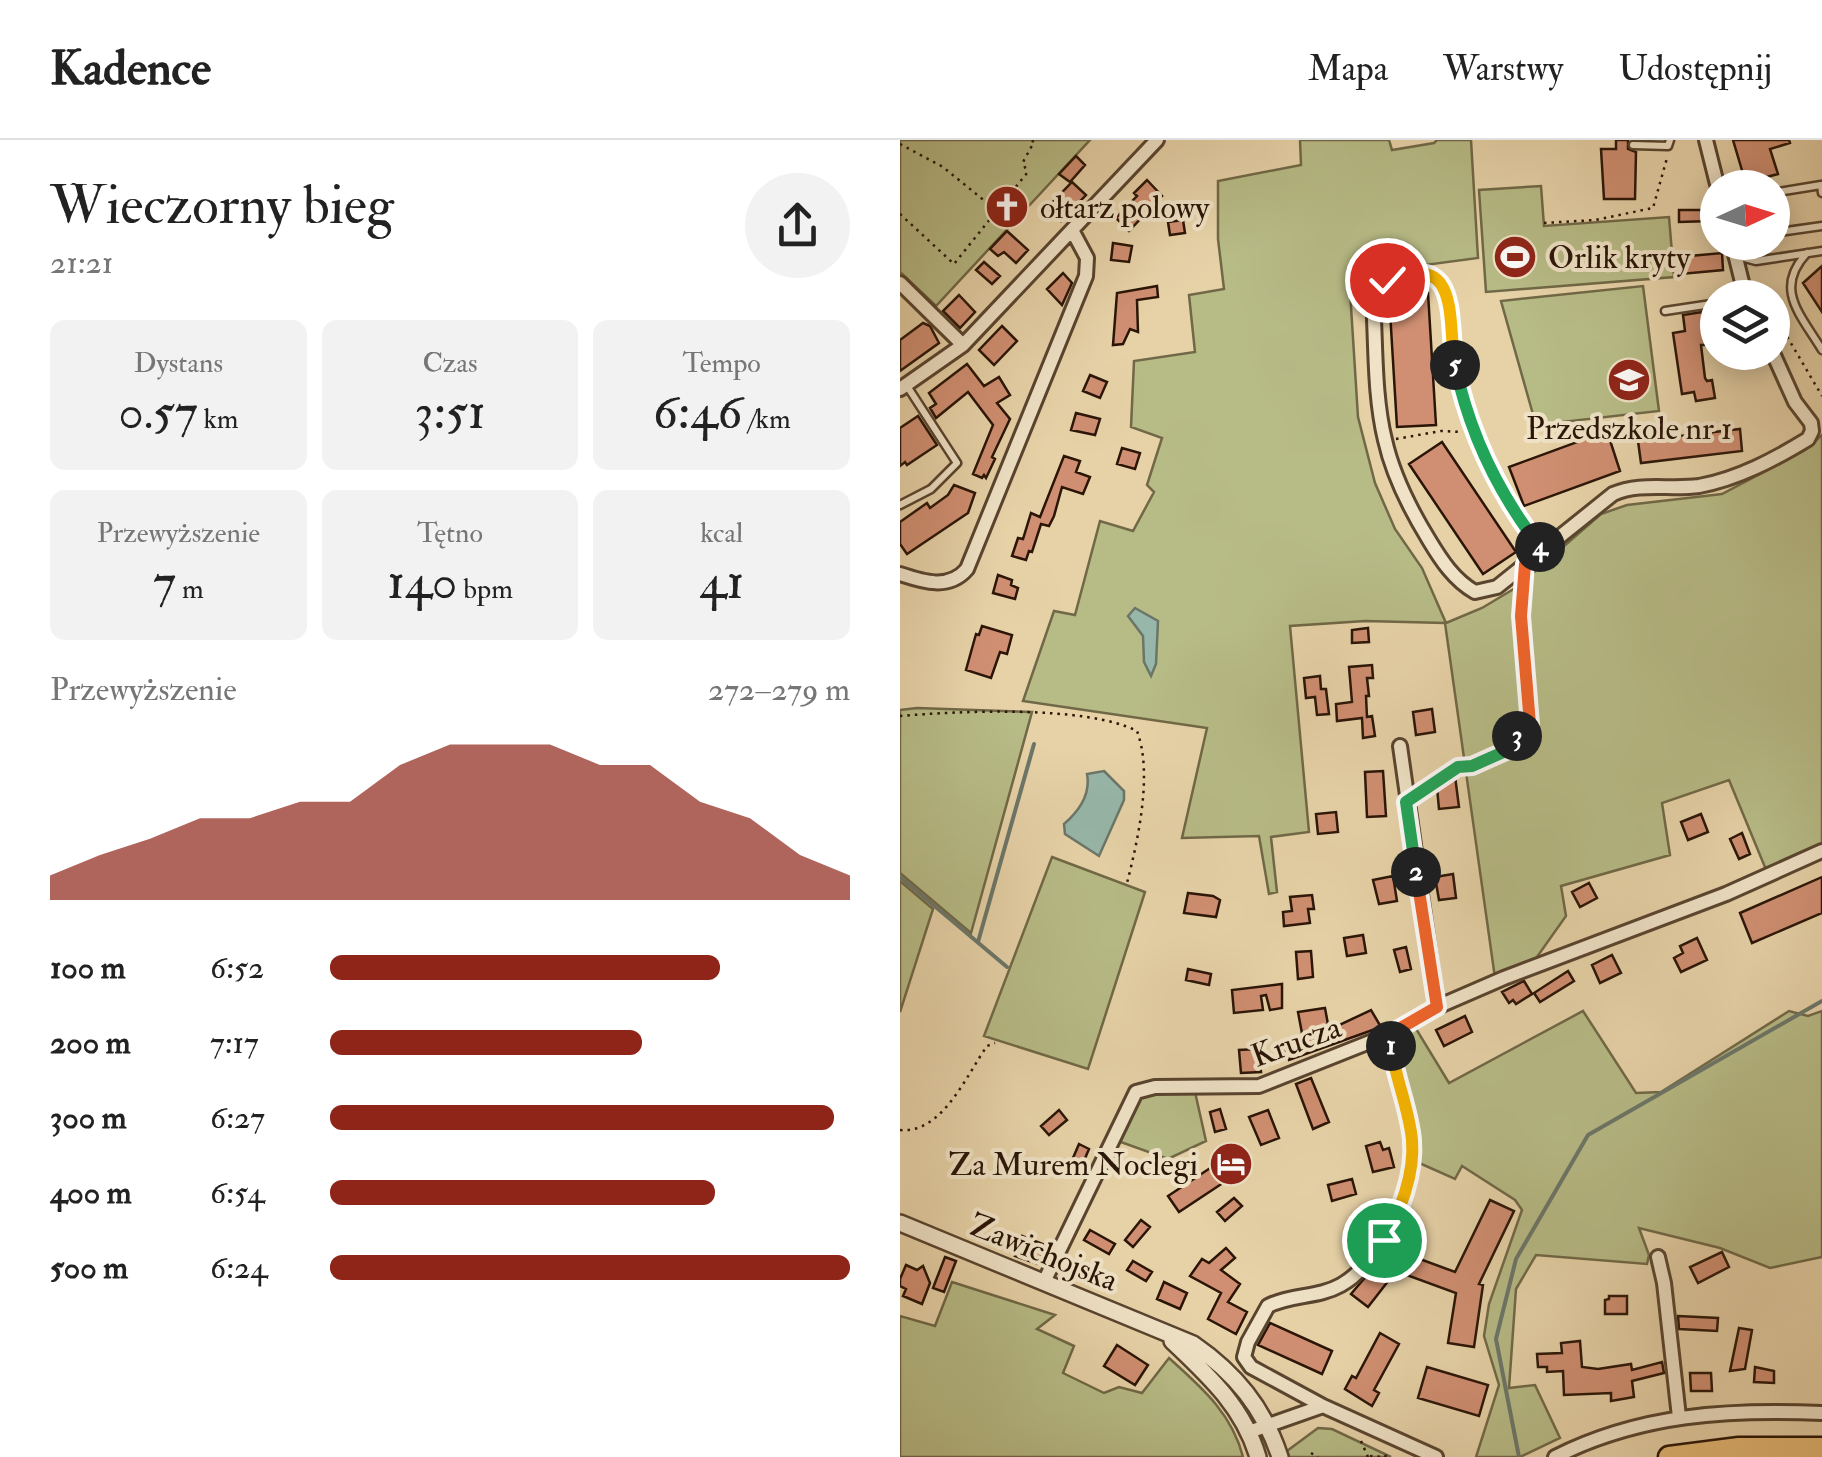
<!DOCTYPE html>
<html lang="pl">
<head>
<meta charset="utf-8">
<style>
  :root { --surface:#fff; --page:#f2f2f2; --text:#222; --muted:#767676; --line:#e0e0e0; --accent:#8f2418 }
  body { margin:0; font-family:"IM FELL Double Pica",serif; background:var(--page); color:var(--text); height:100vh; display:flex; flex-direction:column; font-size:38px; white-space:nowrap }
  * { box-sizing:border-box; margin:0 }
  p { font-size:32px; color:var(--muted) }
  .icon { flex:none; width:55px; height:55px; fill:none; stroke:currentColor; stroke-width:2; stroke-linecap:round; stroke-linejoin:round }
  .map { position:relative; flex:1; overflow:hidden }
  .details { display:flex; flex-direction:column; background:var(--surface); width:900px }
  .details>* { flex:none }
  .needle { width:65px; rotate:86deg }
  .fabs { position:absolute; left:800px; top:30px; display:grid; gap:20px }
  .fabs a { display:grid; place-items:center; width:90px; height:90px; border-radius:50%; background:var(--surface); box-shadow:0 5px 25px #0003; font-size:50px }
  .pin { position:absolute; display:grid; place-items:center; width:85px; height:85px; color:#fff; margin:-42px; border:5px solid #fff; border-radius:50%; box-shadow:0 2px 10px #0007 }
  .km { position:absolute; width:50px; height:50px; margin:-25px; border-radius:50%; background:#222; color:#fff; font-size:28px; line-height:50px; text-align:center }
  .round { display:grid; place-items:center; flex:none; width:105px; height:105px; border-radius:52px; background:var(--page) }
  .summary { display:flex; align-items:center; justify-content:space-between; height:170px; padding:0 50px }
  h1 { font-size:55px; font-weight:600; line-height:75px }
  .metrics { display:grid; grid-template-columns:repeat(3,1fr); gap:15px; height:170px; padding:10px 50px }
  .metrics div { display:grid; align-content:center; border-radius:15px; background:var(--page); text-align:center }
  .metrics b { font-size:50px; font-weight:600 }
  .metrics small { font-size:28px; font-weight:400 }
  .metrics p { font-size:28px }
  .chart { height:280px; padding:20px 50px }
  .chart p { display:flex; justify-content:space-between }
  .chart svg { width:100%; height:180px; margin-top:10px; fill:var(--accent); opacity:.7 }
  ul { padding:0 50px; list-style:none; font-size:32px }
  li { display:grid; grid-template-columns:160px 120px 1fr; align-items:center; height:75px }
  li i { height:25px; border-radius:12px; background:var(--accent) }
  header { display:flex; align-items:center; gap:60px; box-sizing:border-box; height:140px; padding:0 50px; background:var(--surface); border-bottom:2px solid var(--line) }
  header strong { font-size:48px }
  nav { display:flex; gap:55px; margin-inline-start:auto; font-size:35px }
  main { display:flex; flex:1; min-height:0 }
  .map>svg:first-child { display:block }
</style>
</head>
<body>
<header>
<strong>Kadence</strong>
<nav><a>Mapa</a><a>Warstwy</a><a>Udostępnij</a></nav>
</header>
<main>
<section class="details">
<div class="summary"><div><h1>Wieczorny bieg</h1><p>21:21</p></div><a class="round"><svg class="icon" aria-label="share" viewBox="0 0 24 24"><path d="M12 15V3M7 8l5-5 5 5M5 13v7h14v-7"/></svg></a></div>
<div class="metrics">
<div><p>Dystans</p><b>0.57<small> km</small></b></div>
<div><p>Czas</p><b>3:51</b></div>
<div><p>Tempo</p><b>6:46<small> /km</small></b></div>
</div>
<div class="metrics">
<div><p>Przewyższenie</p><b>7<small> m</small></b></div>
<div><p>Tętno</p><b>140<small> bpm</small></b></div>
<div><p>kcal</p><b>41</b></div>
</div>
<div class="chart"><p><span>Przewyższenie</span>272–279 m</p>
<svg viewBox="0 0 160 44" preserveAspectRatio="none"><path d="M0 44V38L10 33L20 29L30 24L40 24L50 20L60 20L70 11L80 6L90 6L100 6L110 11L120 11L130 20L140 24L150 33L160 38V44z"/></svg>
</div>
<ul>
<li><b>100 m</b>6:52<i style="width:75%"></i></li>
<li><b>200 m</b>7:17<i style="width:60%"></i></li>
<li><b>300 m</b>6:27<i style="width:97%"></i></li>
<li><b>400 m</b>6:54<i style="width:74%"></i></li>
<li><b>500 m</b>6:24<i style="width:100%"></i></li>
</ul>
</section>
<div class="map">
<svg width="922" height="1317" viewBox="0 0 922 1317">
  <rect width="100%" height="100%" fill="#e7d2a8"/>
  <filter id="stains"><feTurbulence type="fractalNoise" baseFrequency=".002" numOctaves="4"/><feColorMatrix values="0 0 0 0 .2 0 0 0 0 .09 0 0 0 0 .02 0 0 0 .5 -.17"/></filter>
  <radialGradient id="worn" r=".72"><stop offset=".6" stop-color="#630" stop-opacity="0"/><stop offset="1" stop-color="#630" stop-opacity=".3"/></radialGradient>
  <path fill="#b7bb86" stroke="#706846" stroke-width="2.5" d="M0 0H190L36 166 0 132Z
    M400 0H489L492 10 534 3 537 0H571L578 118 449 135 458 277 475 343 495 389 522 428 546 483 582 468 617 447 701 374 727 365 822 354 905 310 922 295V706L867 732 829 640 762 663 770 715 661 746 666 776 632 824 595 838 545 483 465 481 390 486 409 692 371 697 377 752 369 754 359 696 282 698 307 588 123 561 154 471 175 475 200 381 233 391 254 352 247 345 262 298 231 287 234 221 295 212 289 155 324 149 318 99V41L401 25Z
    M641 46 644 86 769 77 774 137 586 152 579 50Z
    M743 146 759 271 636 285 601 161Z
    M17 568 132 572 71 793 0 733V570Z
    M152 717 245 752 188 929 84 896Z
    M0 741 33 769 0 872Z
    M683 871 736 953 761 952 889 871 908 876 922 871V1117L870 1128 820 1108 739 1088 749 1115 747 1124 636 1115 616 1149 609 1248 635 1245 660 1298 620 1317H576L599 1245 584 1196 589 1164 622 1070 615 1060 562 1026 555 1039 517 1022 493 908 498 900 515 887 549 943Z
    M252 951 295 952 306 1001 268 1019 218 1001 239 956Z
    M52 1142 155 1175 137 1189 174 1206 163 1233 204 1253 219 1247 242 1253 269 1218C301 1247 332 1273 343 1317H0V1176L35 1186Z
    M418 1288 432 1289 491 1317H389L387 1311Z"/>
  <path fill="#97b7aa" stroke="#6b7669" stroke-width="2.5" d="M235 468 258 481 256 524 251 536 244 522 243 496 228 476Z
    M204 631 224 651V660L199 716 165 694 164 684C179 671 191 655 187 634Z"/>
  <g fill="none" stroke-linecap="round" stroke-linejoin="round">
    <path stroke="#6b7669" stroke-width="4" d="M0 737 107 827
      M78 802 134 604
      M619 1317 596 1199 616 1119 688 995 922 861"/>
  </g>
  <path fill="#d08f72" stroke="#2a1507" stroke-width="2.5" d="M716 0H728V9L736 12 735 59H704L701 9H716Z
    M833 0H889L890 3 870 9 878 34 855 40 853 35 844 37Z
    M176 16 185 25 170 42 159 34Z
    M247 40 262 56 229 91 216 78 237 56 234 53Z
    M172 42 186 55 161 81 147 68Z
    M779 70H812V81L779 82Z
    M283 80 285 93 270 95 268 82Z
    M107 91 128 110 116 123 104 112 98 116 90 109Z
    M213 103 232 106 229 122 211 120Z
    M822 113 823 130 781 134 779 117Z
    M84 122 100 136 92 144 76 130Z
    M922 126V172L903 143Z
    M163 133 172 143 162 165 147 149Z
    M257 146 258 157 237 160 238 192 230 189 223 204 213 205 217 153Z
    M528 153 536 285 497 287 489 155Z
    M59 155 75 172 60 188 43 171Z
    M802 172 807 205H801L805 238 807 241 812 240 815 258 796 261 794 252 782 254 773 193 785 191 783 175Z
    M23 183 30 186 39 203 0 231V200Z
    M102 186 117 201 94 225 79 210Z
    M67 224 84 246 99 237 110 255 97 263 110 279 92 317 95 319 86 338 84 335 82 338 73 334 93 285 68 252 36 278 30 268 36 264 29 253Z
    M190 235 207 242 200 258 183 251Z
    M176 273 200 279 195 295 171 290Z
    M18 276 37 305 7 325 5 322 0 326V288Z
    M840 289 842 311 741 323 738 301Z
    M707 291 720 331 624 366 609 327Z
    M542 302 616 412 583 434 509 324Z
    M222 308 240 313 235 329 217 324Z
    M164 316 180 321 176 332 190 337 183 354 162 347 154 376 149 386 141 384 132 412 129 411 126 420 112 416 118 398 123 399 131 373 140 377Z
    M54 345 75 353 68 373 7 414 0 404V382L27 363 30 368 48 355Z
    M98 435 112 440 111 445 118 448 115 459 93 453Z
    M82 486 112 495 107 514 100 512 91 538 66 530 76 494 79 495Z
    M468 488 469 502 452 503V490Z
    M472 525 473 538H467L469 556H466L467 577 472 576 475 596 463 598 462 578 437 581 436 564 452 562 449 527Z
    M420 536 421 549H426L429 574 417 575 415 557 406 558 404 538Z
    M532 569 535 592 516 595 513 572Z
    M483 631 486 676 467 677 465 632Z
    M555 636 559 667 539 669 536 637Z
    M436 672 438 692 418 694 416 674Z
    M801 674 808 692 788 700 781 682Z
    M842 693 850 714 839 719 830 699Z
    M553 734 556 758 539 760 535 737Z
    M493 736 497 761 479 764 473 740Z
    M922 737V773L852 803 840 773Z
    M689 743 697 758 680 767 672 752Z
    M288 753 313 756 320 760 316 777 284 773Z
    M412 755 414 769H408L410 783 384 786 383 772 392 771 390 757Z
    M463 795 466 813 447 816 444 798Z
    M797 798 807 820 781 832 774 818 783 813 780 806Z
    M506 807 511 829 500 832 494 810Z
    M411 811 413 837 398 839 396 812Z
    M712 815 721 833 700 843 692 825Z
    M288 829 311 834 309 845 286 840Z
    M668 831 674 841 640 862 634 853Z
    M624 841 632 854 616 864 613 860 609 863 602 852Z
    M382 844V868L370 870 366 855 361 856 363 870 334 873 332 850Z
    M425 868 429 890 471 870 481 887 389 920 385 910 404 904 398 872Z
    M565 876 572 892 544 906 536 890Z
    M358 909 361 932 341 933 339 910Z
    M411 938 429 982 413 989 396 944Z
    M320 969 326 989 315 992 310 972Z
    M159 970 167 980 149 995 141 986Z
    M368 970 379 998 361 1005 349 977Z
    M480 1002 483 1010 489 1008 494 1027 473 1032 466 1006Z
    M179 1004 189 1009 180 1030 170 1025Z
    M333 1013 344 1029 279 1072 268 1056Z
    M452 1039 456 1054 432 1061 428 1045Z
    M334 1058 342 1066 325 1081 317 1072Z
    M590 1060 614 1071 579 1144 583 1145 574 1207 548 1203 556 1153 496 1131 468 1167 451 1154 490 1108 555 1132Z
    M241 1080 250 1087 233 1107 225 1100Z
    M190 1090 215 1104 209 1114 184 1100Z
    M122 1096 145 1105 138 1124 115 1116Z
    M326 1108 335 1118 321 1130 340 1144 328 1162 347 1172 336 1194 308 1179 321 1153 290 1136 302 1119 309 1123Z
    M822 1112 829 1127 798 1143 790 1127Z
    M45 1117 56 1121 44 1152 33 1148Z
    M233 1121 252 1132 246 1141 227 1130Z
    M6 1125 17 1130 23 1126 30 1143 22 1164 3 1156 6 1149 0 1146V1139Z
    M264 1142 287 1153 280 1169 257 1159Z
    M709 1156H727V1174H705V1160L709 1159Z
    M778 1176 818 1178 817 1191 779 1189Z
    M370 1183 432 1211 422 1234 358 1205Z
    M839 1188 852 1190 845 1229 830 1231Z
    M480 1193 499 1204 474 1250 479 1253 472 1266 445 1249 452 1236 456 1238Z
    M680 1201 682 1227 698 1229 731 1224 732 1230 762 1222 764 1233 732 1241 734 1257 711 1261V1253L664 1255 663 1231 647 1232V1227H638L637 1214 662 1213 661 1203Z
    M217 1205 248 1225 235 1245 204 1226Z
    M527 1227 588 1245 579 1276 518 1258Z
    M855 1227 874 1231V1243L854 1242Z
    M790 1233H811L812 1251H791Z"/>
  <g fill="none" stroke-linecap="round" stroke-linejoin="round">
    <g stroke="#59442f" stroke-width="11">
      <path id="service" d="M733 5 768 6 770 0
        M872 53 921 45 922 53
        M872 93 922 86
        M907 113C873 149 901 175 922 210
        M837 116 856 121 922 111
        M474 158 481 144C498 133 531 128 545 147 553 157 555 225 559 245 574 305 604 360 641 409
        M765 171 818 163
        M0 365 31 349 57 323 7 246"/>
    </g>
    <g stroke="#59442f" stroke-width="18">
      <path id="minor" d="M806 0 818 48
        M832 102 846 158
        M0 143 63 205
        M473 159C476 205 474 255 485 300 493 336 510 369 529 400 541 420 554 440 575 452L597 447 713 354C740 342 770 350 799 346 838 339 875 319 908 299L912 291 911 283 895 262 872 211
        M0 249 63 205 257 0
        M0 434C24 442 49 450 67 429L186 136 187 118 172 90
        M500 606 537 867
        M490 894C491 930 508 964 512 999 517 1046 482 1122 441 1145 418 1158 391 1154 368 1166L348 1202 344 1217 351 1227 423 1266 536 1317
        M758 1117 764 1143 779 1277
        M144 1142 236 952 255 947 359 946 490 894 537 867 604 838 826 754 922 711
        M349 1292 423 1266
        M655 1317C740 1274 829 1269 922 1273"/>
    </g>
    <g stroke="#59442f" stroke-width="20">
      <path id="tertiary" d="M0 1083 293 1204C335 1233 364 1268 380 1317
        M272 1201C309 1236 343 1267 358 1317"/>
    </g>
    <g stroke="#2a1507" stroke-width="25">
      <path id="primary" d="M769 1317 839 1308H922"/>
    </g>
    <path stroke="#2a1507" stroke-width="2.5" stroke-dasharray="2.5 5" stroke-linecap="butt" d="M0 4 43 27 97 71
      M0 74 54 124 127 33 123 22 134 2 131 0
      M644 83 695 80 753 68 767 18
      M872 171 922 256
      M496 299 541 291 562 292
      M0 576C59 571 186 565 237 591 253 633 238 700 227 743
      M521 654 558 627 572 626 608 610 630 584 621 476 623 446
      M0 990C42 994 66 936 87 906L95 903
      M461 1301 468 1317
      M411 1313 418 1317
      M470 1316 483 1317
      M485 1317 487 1313"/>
    <use href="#service" stroke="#efe2c6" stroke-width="6"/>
    <use href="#minor" stroke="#efe2c6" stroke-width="12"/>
    <use href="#tertiary" stroke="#efe2c6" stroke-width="15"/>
    <use href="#primary" stroke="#e4b974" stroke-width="20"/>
  </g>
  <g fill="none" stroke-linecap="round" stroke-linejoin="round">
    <g stroke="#fff" stroke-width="20">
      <path id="split-1" d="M484 1100C500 1072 515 1034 512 1000 509 968 495 938 491 906"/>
    </g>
    <g stroke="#fff" stroke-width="20">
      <path id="split-2" d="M491 906 490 894 537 867 516 732"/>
    </g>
    <g stroke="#fff" stroke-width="20">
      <path id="split-3" d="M516 732 506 662 558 627 572 626 608 610 617 596"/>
    </g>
    <g stroke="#fff" stroke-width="20">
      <path id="split-4" d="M617 596 630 584 621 476 625 424 640 407"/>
    </g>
    <g stroke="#fff" stroke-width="20">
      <path id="split-5" d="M555 225C569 292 598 353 640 407"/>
    </g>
    <g stroke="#fff" stroke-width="20">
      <path id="split-6" d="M487 140C562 110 547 181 555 225"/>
    </g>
    <use href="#split-1" stroke="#f5b400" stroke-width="12"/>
    <use href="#split-2" stroke="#f0652b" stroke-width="12"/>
    <use href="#split-3" stroke="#22a559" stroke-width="12"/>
    <use href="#split-4" stroke="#f0652b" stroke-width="12"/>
    <use href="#split-5" stroke="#22a559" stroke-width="12"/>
    <use href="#split-6" stroke="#f5b400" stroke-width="12"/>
  </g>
  <defs>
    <g id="church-disc" transform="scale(2.25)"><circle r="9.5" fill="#8f2418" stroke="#efe2c6"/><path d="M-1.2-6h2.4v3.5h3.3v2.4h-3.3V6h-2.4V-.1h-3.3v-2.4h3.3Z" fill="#fff"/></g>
    <g id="stadium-disc" transform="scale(2.25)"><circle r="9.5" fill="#8f2418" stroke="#efe2c6"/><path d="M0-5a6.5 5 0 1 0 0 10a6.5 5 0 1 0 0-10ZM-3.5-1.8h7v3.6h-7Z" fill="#fff"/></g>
    <g id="school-disc" transform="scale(2.25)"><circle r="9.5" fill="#8f2418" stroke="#efe2c6"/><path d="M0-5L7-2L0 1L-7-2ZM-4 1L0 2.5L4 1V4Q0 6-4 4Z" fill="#fff"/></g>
    <g id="hotel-disc" transform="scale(2.25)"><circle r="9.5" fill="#8f2418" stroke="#efe2c6"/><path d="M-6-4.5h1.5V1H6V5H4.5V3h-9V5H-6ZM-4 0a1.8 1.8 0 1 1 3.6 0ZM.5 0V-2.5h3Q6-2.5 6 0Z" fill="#fff"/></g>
  </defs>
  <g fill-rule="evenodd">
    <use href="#church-disc" x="107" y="67"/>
    <use href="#stadium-disc" x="615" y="117"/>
    <use href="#school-disc" x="729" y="240"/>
    <use href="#hotel-disc" x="331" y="1024"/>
  </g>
  <g text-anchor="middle" stroke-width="8" stroke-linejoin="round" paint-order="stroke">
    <g font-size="32" fill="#2a1507" stroke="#efe2c6" text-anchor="start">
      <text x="140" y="78">ołtarz polowy</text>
      <text x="648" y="128">Orlik kryty</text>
      <text x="729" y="299" text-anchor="middle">Przedszkole nr 1</text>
      <text x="298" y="1035" text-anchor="end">Za Murem Noclegi</text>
    </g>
    <g font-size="32" fill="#2a1507" stroke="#efe2c6">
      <text transform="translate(396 901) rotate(-20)" y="11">Krucza</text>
      <text transform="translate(144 1112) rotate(22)" y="11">Zawichojska</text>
    </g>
  </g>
  <rect width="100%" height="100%" filter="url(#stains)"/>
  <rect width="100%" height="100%" fill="url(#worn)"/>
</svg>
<div class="fabs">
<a><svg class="needle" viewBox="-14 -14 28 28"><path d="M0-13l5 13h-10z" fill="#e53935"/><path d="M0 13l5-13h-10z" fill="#767676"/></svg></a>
<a><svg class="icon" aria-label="layers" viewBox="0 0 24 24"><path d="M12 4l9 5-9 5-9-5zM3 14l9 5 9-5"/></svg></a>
</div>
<div class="pin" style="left:484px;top:1100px;background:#1e9e55"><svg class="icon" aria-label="arrive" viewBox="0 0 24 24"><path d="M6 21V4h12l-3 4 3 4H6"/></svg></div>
<div class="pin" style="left:487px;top:140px;background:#d93025"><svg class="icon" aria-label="check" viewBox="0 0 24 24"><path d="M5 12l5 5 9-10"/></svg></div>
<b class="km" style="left:491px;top:906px">1</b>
<b class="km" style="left:516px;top:732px">2</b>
<b class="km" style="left:617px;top:596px">3</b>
<b class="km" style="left:640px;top:407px">4</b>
<b class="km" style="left:555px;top:225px">5</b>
</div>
</main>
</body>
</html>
